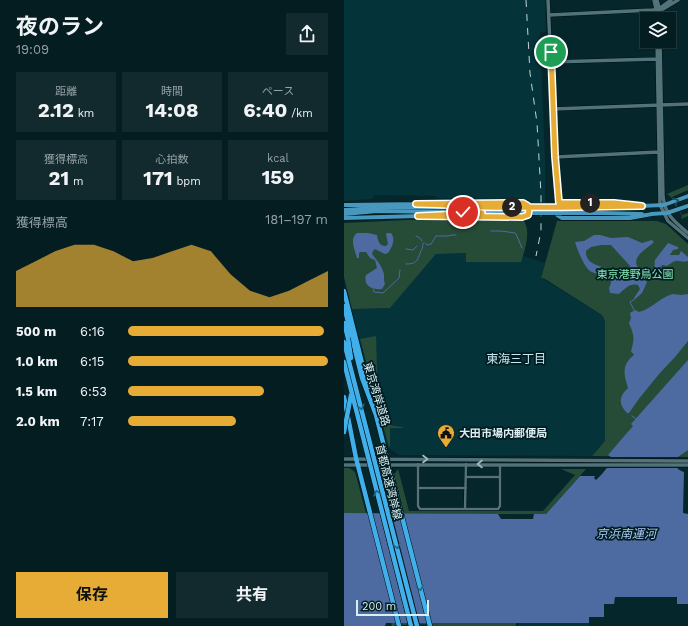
<!DOCTYPE html>
<html lang="ja">
<head>
<meta charset="utf-8">
<style>
  :root { --surface:#041d21; --page:#122a2e; --text:#f1f3f6; --muted:#97a2a5; --line:#253b3f; --accent:#e6ac36 }
  body { margin:0; font-family:"Work Sans","Noto Sans JP",sans-serif; background:var(--page); color:var(--text); height:100vh; display:flex; flex-direction:column; font-size:15px; white-space:nowrap }
  * { box-sizing:border-box; margin:0 }
  p { font-size:13px; color:var(--muted) }
  .icon { flex:none; width:22px; height:22px; fill:none; stroke:currentColor; stroke-width:2; stroke-linecap:round; stroke-linejoin:round }
  .map { position:relative; flex:1; overflow:hidden }
  .side { display:flex; flex-direction:column; background:var(--surface); width:344px }
  .side>* { flex:none }
  .tools { position:absolute; left:296px; top:12px; display:grid; gap:8px }
  .tools a { display:grid; place-items:center; width:36px; height:36px; border-radius:0px; background:var(--surface); box-shadow:0 1px 3px #0004,0 0 0 1px var(--line); font-size:20px }
  .scale { position:absolute; left:12px; bottom:10px; width:73px; box-sizing:border-box; padding-left:4px; border:2px solid #dceef1; border-top:0; font-size:11px; line-height:14px; white-space:nowrap; color:#dceef1; -webkit-text-stroke:3px #001d22; paint-order:stroke }
  .pin { position:absolute; display:grid; place-items:center; width:34px; height:34px; color:#fff; margin:-17px; border:2px solid #fff; border-radius:50%; box-shadow:0 1px 4px #0007 }
  .km { position:absolute; width:20px; height:20px; margin:-10px; border-radius:50%; background:#222; color:#fff; font-size:11px; line-height:20px; text-align:center }
  .round { display:grid; place-items:center; flex:none; width:42px; height:42px; border-radius:0px; background:var(--page) }
  .head { display:flex; align-items:center; justify-content:space-between; height:68px; padding:0 16px }
  h1 { font-size:22px; font-weight:700; line-height:30px }
  .stats { display:grid; grid-template-columns:repeat(3,1fr); gap:6px; height:68px; padding:4px 16px }
  .stats div { display:grid; align-content:center; border-radius:0px; background:var(--page); text-align:center }
  .stats b { font-size:20px; font-weight:700 }
  .stats small { font-size:11px; font-weight:400 }
  .stats p { font-size:11px }
  .chart { height:112px; padding:8px 16px }
  .chart p { display:flex; justify-content:space-between }
  .chart svg { width:100%; height:72px; margin-top:4px; fill:var(--accent); opacity:.7 }
  .button { display:flex; gap:8px; margin-top:auto; padding:8px 16px }
  .button a { flex:1; height:46px; border-radius:0px; background:var(--accent); color:#111; font-size:16px; font-weight:700; line-height:46px; text-align:center }
  .button a+a { background:var(--page); color:var(--text) }
  ul { padding:0 16px; list-style:none; font-size:13px }
  li { display:grid; grid-template-columns:64px 48px 1fr; align-items:center; height:30px }
  li i { height:10px; border-radius:5px; background:var(--accent) }
  main { display:flex; flex:1; min-height:0 }
  .map>svg:first-child { display:block }
</style>
</head>
<body>
<main>
<section class="side">
<div class="head"><div><h1>夜のラン</h1><p>19:09</p></div><a class="round"><svg class="icon" aria-label="share" viewBox="0 0 24 24"><path d="M12 15V3M7 8l5-5 5 5M5 13v7h14v-7"/></svg></a></div>
<div class="stats">
<div><p>距離</p><b>2.12<small> km</small></b></div>
<div><p>時間</p><b>14:08</b></div>
<div><p>ペース</p><b>6:40<small> /km</small></b></div>
</div>
<div class="stats">
<div><p>獲得標高</p><b>21<small> m</small></b></div>
<div><p>心拍数</p><b>171<small> bpm</small></b></div>
<div><p>kcal</p><b>159</b></div>
</div>
<div class="chart"><p><span>獲得標高</span>181–197 m</p>
<svg viewBox="0 0 160 44" preserveAspectRatio="none"><path d="M0 44V22L10 16L20 10L30 6L40 6L50 10L60 16L70 14L80 10L90 6L100 10L110 24L120 34L130 38L140 34L150 28L160 22V44z"/></svg>
</div>
<ul>
<li><b>500 m</b>6:16<i style="width:98%"></i></li>
<li><b>1.0 km</b>6:15<i style="width:100%"></i></li>
<li><b>1.5 km</b>6:53<i style="width:68%"></i></li>
<li><b>2.0 km</b>7:17<i style="width:54%"></i></li>
</ul>
<div class="button"><a>保存</a><a>共有</a></div>
</section>
<div class="map">
<svg width="344" height="626" viewBox="0 0 344 626">
  <rect width="100%" height="100%" fill="#05272c"/>
  <path fill="#04333a" d="M0 0H201L202 32H196L201 160V203H189L183 199 93 198 90 196 31 195 28 199 0 201Z
    M122 253 123 262H176L179 256 201 263 197 278 258 315 261 321V441L248 456 55 455 44 448 8 309 46 308 92 254Z
    M174 623H245V626H174Z"/>
  <path fill="#264c38" d="M344 185V190L328 197 338 215 344 213V216L337 219 338 216 327 197 323 194Z
    M64 220 180 221C187 232 181 250 177 262H122V253L92 254 46 308 8 309 0 277V223Z
    M213 221H313L322 224 344 244V457L248 456 261 441V321L258 315 201 279 197 278Z
    M32 336C33 354 32 411 44 423 49 427 53 426 59 427V428H46V446L45 447 16 339Z
    M0 468H5L11 472 22 513H0Z
    M54 469 65 511H199L231 475 217 469H242L202 514 60 513 50 475Z
    M47 623H172V626H88V624L51 625V626H48Z"/>
  <path fill="#4d6ba0" fill-rule="evenodd" d="M13 233H24L33 235C34 241 35 246 42 246L44 244 42 234 43 233H47C52 240 48 247 44 253L41 254 31 249 29 251 28 254C32 259 37 265 39 271 41 275 39 279 41 284L38 289C28 290 19 286 22 275L33 268 31 260 26 258 22 252H16L15 253V258H13C11 250 5 239 13 233Z
    M250 235H256L267 238 284 237 298 243 308 240 310 242C303 249 282 259 298 271L296 274 297 277 303 282 298 293 291 299 290 298 296 289 294 285C286 283 281 289 275 294L266 293 265 288 267 283 266 278C258 273 255 275 248 272 241 270 233 249 231 242L240 241ZM258 245H267L286 266C287 273 286 277 280 281 276 277 272 273 267 270 258 266 241 265 242 251L247 247Z
    M324 243 334 247V249L329 250 326 255H335L337 251 344 257V261C334 264 336 256 323 266L318 265 315 269 310 272 311 260Z
    M329 294 337 295 344 294V341L331 357 315 374 294 400 285 413H283C274 404 275 396 284 388 280 375 277 365 290 355L287 351C291 338 290 335 285 323L287 318 286 313 291 310 295 312C308 309 316 297 329 294Z
    M344 360V450L331 459C330 465 333 470 340 472L339 513 344 514V604H333V597H271L270 604H260V617H245V623H42L41 626H0V513L202 514 236 476H251L250 478 252 480 258 474 270 459 264 455 289 426 287 424Z"/>
  <path fill="#05272c" d="M263 457H337L333 460 332 463 336 468H261L267 460Z
    M35 511H47L76 625H64Z
    M154 514H190L189 519H157Z"/>
  <g fill="none" stroke-linecap="round" stroke-linejoin="round">
    <path stroke="#4d6ba0" stroke-width="1" d="M147 231H157L171 233 172 234 178 248
      M72 236 76 238 78 241
      M81 243 83 245 87 244 92 236H104L108 235H112
      M62 249 69 250 73 246
      M62 264C73 264 73 261 76 253 78 249 79 248 79 243
      M29 289 30 292 39 293 55 278 56 270
      M290 310 286 302 291 299
      M288 416 292 419"/>
    <g stroke="#000f13" stroke-width="3.5">
      <path id="street" d="M74 464V506L76 509H154L156 506V465
        M122 477H156
        M74 488H122
        M121 509 122 464"/>
    </g>
    <g stroke="#000f13" stroke-width="4.5">
      <path id="secondary" d="M204 0 211 157 215 203
        M310 0 312 9 313 19
        M313 0 316 11V19
        M315 9 327 0
        M205 15 308 10 319 9 334 0
        M313 41 316 205 324 221 344 238
        M316 41 319 196C321 215 330 221 344 233
        M207 62 313 59
        M209 109 344 104
        M211 157 315 152
        M0 459 344 461
        M0 465H344"/>
    </g>
    <g stroke="#000f13" stroke-width="5">
      <path id="primary" d="M73 204 179 203 184 206 185 211 184 215 178 217 74 216
        M0 205 74 204
        M296 206 320 205 344 196
        M298 206 270 203 220 202 215 203C212 207 211 210 213 215L218 218H286L308 214
        M258 207 281 206
        M0 210 33 208 163 207
        M258 213 298 214
        M0 214 33 211 163 213
        M307 214 323 213 344 206
        M0 218 76 216"/>
    </g>
    <g stroke="#000f13" stroke-width="5.5">
      <path id="highway" d="M0 291 24 387
        M0 306 18 378 32 415 86 626
        M0 323 4 338
        M0 397 12 458 55 626"/>
    </g>
    <use href="#street" stroke="#527379" stroke-width="2.5"/>
    <use href="#secondary" stroke="#527379" stroke-width="3.5"/>
    <use href="#primary" stroke="#4898bd" stroke-width="4"/>
    <use href="#highway" stroke="#41b0ea" stroke-width="4.5"/>
    <path stroke="#c0d4d7" stroke-width="1" stroke-dasharray="7 7" stroke-linecap="butt" d="M182 0 186 73 193 123 197 194V231L192 256"/>
    <g stroke="#000f13" stroke-width="5" stroke-linecap="butt">
      <path id="primary-bridge" d="M163 207H258
        M163 213H258"/>
    </g>
    <g stroke="#000f13" stroke-width="5.5" stroke-linecap="butt">
      <path id="highway-bridge" d="M4 338 7 358
        M0 342 73 626
        M0 362 67 626
        M0 432 7 395"/>
    </g>
    <use href="#primary-bridge" stroke="#4898bd" stroke-width="4"/>
    <use href="#highway-bridge" stroke="#41b0ea" stroke-width="4.5"/>
  </g>
  <defs><path id="oneway-chevron" d="M-2-3.5L2.5 0L-2 3.5" fill="none" stroke-width="1.6" stroke-linecap="round" stroke-linejoin="round"/></defs>
  <use stroke="#1d4e60" href="#oneway-chevron" transform="translate(332 201) rotate(-20)"/>
  <g stroke="#206686">
    <use href="#oneway-chevron" transform="translate(17 407) rotate(75)"/>
    <use href="#oneway-chevron" transform="translate(33 493) rotate(-104)"/>
    <use href="#oneway-chevron" transform="translate(53 546) rotate(76)"/>
    <use href="#oneway-chevron" transform="translate(76 588) rotate(76)"/>
  </g>
  <g stroke="#a5bdc1">
    <use href="#oneway-chevron" transform="translate(81 459)"/>
    <use href="#oneway-chevron" transform="translate(136 464) rotate(-180)"/>
  </g>
  <g fill="none" stroke-linecap="round" stroke-linejoin="round">
    <g stroke="#fff" stroke-width="8">
      <path id="route" d="M119 212 138 213 74 216 178 217 184 215C185 212 185 209 184 206L179 203 72 204C95 204 117 206 139 207 192 208 245 207 298 206L270 203H215L211 156 207 52"/>
    </g>
    <use href="#route" stroke="#e6ac36" stroke-width="5"/>
  </g>
  <defs>
    <g id="civic-pin" transform="scale(0.9)"><path d="M0 17L-7.5 6A9.5 9.5 0 1 1 7.5 6Z" fill="#e6ac36" stroke="#001d22"/><path d="M-.6-6.5H3V-4.5H.6V-3L4-1V1h2V6H-6V1h2V-1L-.6-3ZM-1.2 2.5V6h2.4V2.5Z" fill="#111"/></g>
  </defs>
  <g fill-rule="evenodd">
    <use href="#civic-pin" x="102" y="433"/>
  </g>
  <g text-anchor="middle" stroke-width="3.5" stroke-linejoin="round" paint-order="stroke">
    <g font-size="11" fill="#88eab4" stroke="#001d22">
      <text x="291" y="278">東京港野鳥公園</text>
    </g>
    <g font-size="11" fill="#dceef1" stroke="#001d22">
      <text transform="translate(33 394) rotate(73)" y="4">東京湾岸道路</text>
      <text transform="translate(45 482) rotate(76)" y="4">首都高速湾岸線</text>
    </g>
    <g font-size="11" font-weight="bold" fill="#dceef1" stroke="#001d22" text-anchor="start">
      <text x="115" y="437">大田市場内郵便局</text>
    </g>
    <g font-size="12" fill="#c5e9ef" stroke="#001d22">
      <text x="172" y="363">東海三丁目</text>
    </g>
    <g font-size="12" font-style="italic" fill="#b0cbfa" stroke="#001d22">
      <text x="282" y="538">京浜南運河</text>
    </g>
  </g>
</svg>
<div class="tools">
<a><svg class="icon" aria-label="layers" viewBox="0 0 24 24"><path d="M12 4l9 5-9 5-9-5zM3 14l9 5 9-5"/></svg></a>
</div>
<div class="scale">200 m</div>
<div class="pin" style="left:207px;top:52px;background:#1e9e55"><svg class="icon" aria-label="arrive" viewBox="0 0 24 24"><path d="M6 21V4h12l-3 4 3 4H6"/></svg></div>
<div class="pin" style="left:119px;top:212px;background:#d93025"><svg class="icon" aria-label="check" viewBox="0 0 24 24"><path d="M5 12l5 5 9-10"/></svg></div>
<b class="km" style="left:246px;top:203px">1</b>
<b class="km" style="left:168px;top:207px">2</b>
</div>
</main>
</body>
</html>
